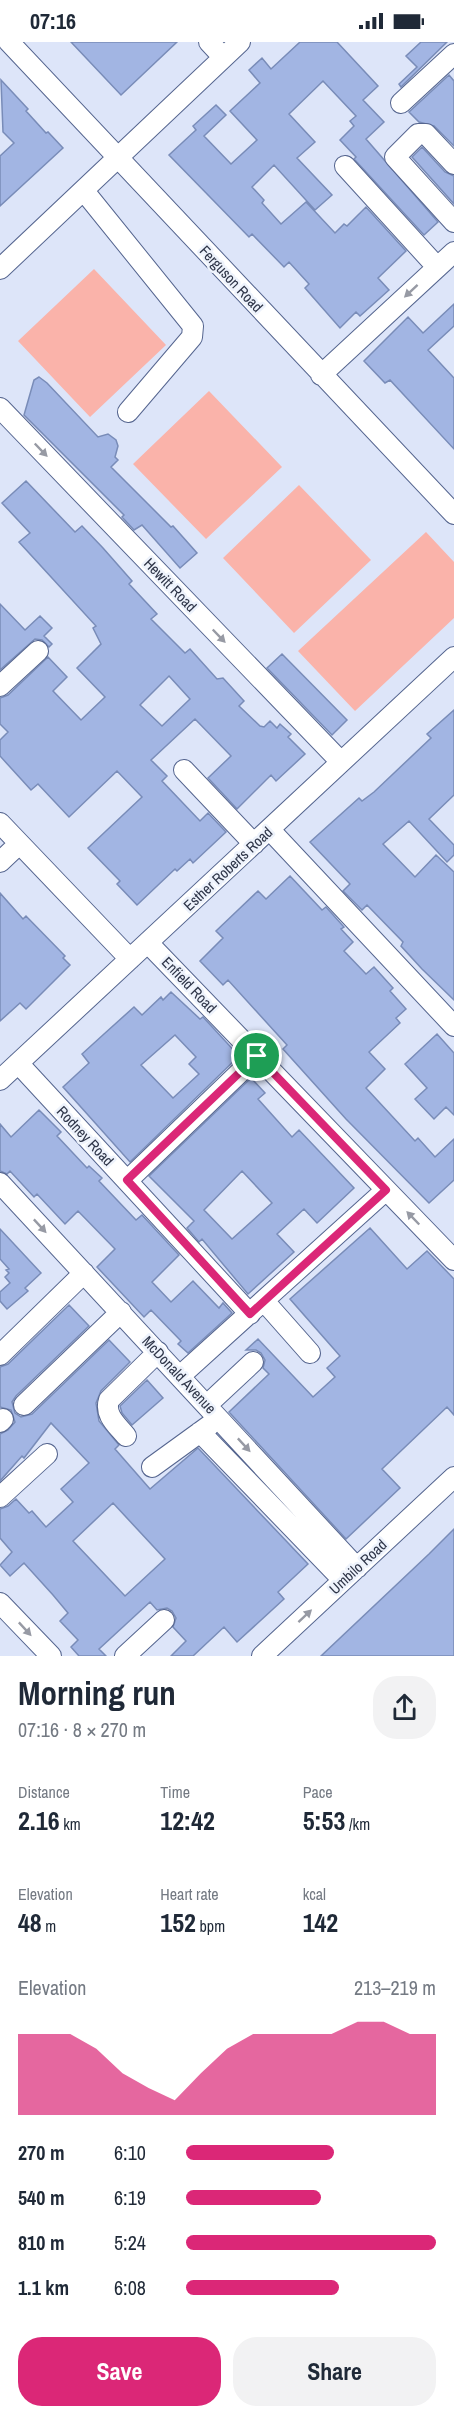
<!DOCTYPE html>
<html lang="en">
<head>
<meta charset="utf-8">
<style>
  :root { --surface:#fff; --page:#f2f2f3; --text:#1f2937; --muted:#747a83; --accent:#db2777 }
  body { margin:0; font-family:"Archivo Narrow",sans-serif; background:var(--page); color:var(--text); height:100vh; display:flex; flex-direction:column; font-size:22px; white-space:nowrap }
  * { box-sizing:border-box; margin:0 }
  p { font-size:20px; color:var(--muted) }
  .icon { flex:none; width:33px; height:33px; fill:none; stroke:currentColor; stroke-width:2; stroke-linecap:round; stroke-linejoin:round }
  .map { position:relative; height:1614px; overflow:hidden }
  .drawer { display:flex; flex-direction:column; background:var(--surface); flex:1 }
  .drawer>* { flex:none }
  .pin { position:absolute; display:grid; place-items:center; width:51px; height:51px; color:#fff; margin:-26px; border:3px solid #fff; border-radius:50%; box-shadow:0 2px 6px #0007 }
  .round { display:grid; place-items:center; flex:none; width:63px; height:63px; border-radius:24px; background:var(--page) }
  .headline { display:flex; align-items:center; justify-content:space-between; height:102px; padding:0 18px }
  h1 { font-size:33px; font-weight:800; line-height:45px }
  .stats { display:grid; grid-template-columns:repeat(3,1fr); gap:9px; height:102px; padding:6px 18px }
  .stats div { display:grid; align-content:center }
  .stats b { font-size:26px; font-weight:800 }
  .stats small { font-size:16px; font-weight:400 }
  .stats p { font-size:16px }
  .chart { height:168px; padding:12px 18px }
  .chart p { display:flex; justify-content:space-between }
  .chart svg { width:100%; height:108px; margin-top:6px; fill:var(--accent); opacity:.7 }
  .button { display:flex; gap:12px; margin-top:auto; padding:12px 18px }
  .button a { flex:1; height:69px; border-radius:24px; background:var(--accent); color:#fff; font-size:24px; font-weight:800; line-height:69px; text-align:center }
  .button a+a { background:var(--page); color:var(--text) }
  ul { padding:0 18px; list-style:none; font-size:20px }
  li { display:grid; grid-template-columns:96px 72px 1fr; align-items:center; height:45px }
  li i { height:15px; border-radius:8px; background:var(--accent) }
  .status { display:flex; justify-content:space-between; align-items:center; height:42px; padding:0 30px; background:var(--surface); direction:ltr }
  .status svg { height:16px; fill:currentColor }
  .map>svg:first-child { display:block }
</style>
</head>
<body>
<div class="status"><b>07:16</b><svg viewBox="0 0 49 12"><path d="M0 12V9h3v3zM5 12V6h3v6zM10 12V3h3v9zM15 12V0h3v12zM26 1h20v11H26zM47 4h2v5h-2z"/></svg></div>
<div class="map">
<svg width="454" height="1614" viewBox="0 0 454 1614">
  <rect width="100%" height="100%" fill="#dde5f9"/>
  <path fill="#fab3aa" d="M94 227 166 303 90 375 18 299Z
    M209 349 282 425 206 497 133 422Z
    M299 443 371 518 294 591 223 516Z
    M426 490 454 520V576L355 669 298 609Z"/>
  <path fill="#a2b5e3" stroke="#798cb8" stroke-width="1.5" fill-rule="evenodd" d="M71 0H177L121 53Z
    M300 0H337L378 44 363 58 384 80 366 97 438 180 424 193 354 117 356 115 340 98 354 84 350 79 356 74 323 39 289 72 315 100 297 116 332 153 315 168 274 123 252 145 264 158 262 161 281 182 306 160 335 191 344 182 347 184 366 165 406 209 378 236 389 248 360 274 356 270 340 286 305 246 309 242 289 220 284 225 252 192 249 195 169 113 196 88 193 84 216 63 226 73 204 94 231 122 257 98 230 69 260 41 249 28 262 16 271 27Z
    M421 0H447L401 45 399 42 417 25 406 14Z
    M449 33 454 39V104L434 84 419 80 409 70Z
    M1 38 28 67 26 69 46 91 48 90 63 106 0 164V114L14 101 3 90Z
    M422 105 445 130 454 134V162L412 115Z
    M454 262V284L428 308 454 336V407L390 338 385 341 364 319 408 275 423 291Z
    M39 335 47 341 98 395 108 392 116 398 118 404 115 415 118 418 111 425 171 485 173 484 197 511 180 526 142 483 134 488 122 475 124 473 24 373 34 338Z
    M26 439 75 490 82 484 103 506 132 539 129 542 157 572 151 577 185 611 190 607 217 637 223 636 244 659 239 664 260 684 264 685 270 679 277 686 280 682 291 692 288 695 305 712 276 739 271 733 237 767 208 736 231 714 195 677 151 718 167 734 162 739 200 779 208 771 226 790 193 821 190 817 177 829 175 827 137 863 117 842 120 839 88 806 142 755 117 729 69 775 38 742 31 748 0 714V698L8 690 0 682V656L8 653 48 615 67 635 53 649 81 678 105 655 77 626 101 602 93 586 96 584 19 500 30 491 2 461ZM169 634 190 657 162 684 140 663Z
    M0 562 25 588 40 574 52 586 44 594 52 602 49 605 42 598 35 597 0 628Z
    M282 612 347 678 332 693 267 626Z
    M454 668V753L429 777 454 803V813L447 820 409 779 383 802 415 835 436 813 454 830V958L422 927 401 904 403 900 367 863 362 868 343 849 350 842 310 800 359 756 362 759 374 750 431 696 427 692Z
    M290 834 322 868 326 865 344 885 341 887 353 900 344 909 366 932 374 925 393 946 390 949 406 967 396 976 400 981 369 1010 385 1027 366 1046 415 1099 418 1096 435 1115 454 1097V1138L429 1161 346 1077 283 1007 287 1003 228 938 223 943 200 919 223 896 216 889 238 868 258 849 266 857Z
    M0 851 23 877 26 874 65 914 63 916 70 923 26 967 20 961 0 979Z
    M171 950 200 977 203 975 239 1014 130 1120 63 1045 89 1021 82 1012 104 992 134 965 142 973 161 955 163 958ZM175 993 196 1015 189 1022 199 1032 173 1056 141 1023Z
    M437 992 454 1011V1073L446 1065 434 1077 415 1057 427 1046 405 1022Z
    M251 1036 265 1051 258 1057 292 1095 299 1088 354 1146 317 1181 304 1167 277 1192 294 1210 248 1252 202 1197 199 1200 187 1186 194 1179 149 1134ZM242 1129 272 1161 232 1197 204 1168Z
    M39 1068 61 1090 57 1094 87 1126 89 1124 102 1136 99 1139 136 1178 142 1173 179 1213 152 1240 171 1260 193 1239 219 1266 223 1261 232 1271 188 1311 178 1302 181 1299 151 1268 144 1275 97 1225 115 1207 78 1169 65 1182 37 1152 34 1155 10 1129 7 1132 0 1129V1082L11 1095Z
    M370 1186 407 1227 427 1209 454 1237V1373L447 1365 382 1427 400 1446 346 1497 229 1370 269 1332 263 1326 265 1318 261 1311 256 1308H246L258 1297 313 1355 335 1335 327 1326 340 1314 290 1257Z
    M0 1187 41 1231 25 1246 28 1249 7 1267 0 1259V1250L10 1241 5 1235 9 1231 6 1228 9 1227 0 1217Z
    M69 1263 89 1284 16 1354 12 1360 15 1371 21 1375 32 1372 109 1298 130 1320 101 1349 96 1361 99 1379 119 1403 115 1407 150 1447 198 1406 308 1522 278 1550 284 1557 237 1600 224 1585 193 1614H171L186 1599 173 1585 176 1576 172 1569 167 1566 157 1568 150 1560 99 1607 106 1614H79L71 1605 78 1598 60 1579 68 1571 53 1553 24 1521 10 1534 0 1523 12 1510 0 1496V1467L8 1464 16 1457 29 1471 32 1469 46 1485 73 1460 61 1447 89 1421 51 1381 24 1416 22 1414 0 1439V1392L8 1388 15 1380 11 1368 0 1365V1325L8 1322ZM113 1461 165 1517 125 1554 73 1499Z
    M147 1338 163 1356 132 1383 122 1371 120 1364Z
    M454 1487V1614H321L429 1512Z"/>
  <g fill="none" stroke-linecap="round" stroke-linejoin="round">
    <g stroke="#55658f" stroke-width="22">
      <path id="minor" d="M9 0 454 472
        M209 0 223 15
        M401 61 454 12
        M454 122 426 92H418L395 115 454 180
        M345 124 437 225
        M84 149 193 284 192 295 128 370
        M0 227 240 0
        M321 333 454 210
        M0 366 341 720
        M0 644 38 609
        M184 728 254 802
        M0 781 130 917
        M270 788 454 984
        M0 820 19 802
        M148 901 454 1218
        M18 1021 250 1272
        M0 1038 454 615
        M127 1139 257 1014
        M0 1141 357 1526
        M264 1259 310 1311
        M0 1313 84 1231
        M180 1334 386 1148
        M24 1363 121 1270
        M207 1363 253 1320
        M0 1380 3 1377
        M200 1390 343 1538
        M126 1394C117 1383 104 1373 109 1358L158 1310
        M152 1425 210 1383
        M0 1455 47 1412
        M0 1561 51 1614
        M125 1614 164 1578
        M262 1614 454 1435"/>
    </g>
    <use href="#minor" stroke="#fff" stroke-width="20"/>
  </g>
  <defs><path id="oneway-solid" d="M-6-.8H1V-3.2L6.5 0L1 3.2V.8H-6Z" transform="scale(1.5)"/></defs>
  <g fill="#979aa4">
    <use href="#oneway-solid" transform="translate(411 249) rotate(137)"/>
    <use href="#oneway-solid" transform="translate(41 408) rotate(46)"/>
    <use href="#oneway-solid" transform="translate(219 594) rotate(46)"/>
    <use href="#oneway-solid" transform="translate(413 1176) rotate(-134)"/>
    <use href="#oneway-solid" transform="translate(40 1184) rotate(47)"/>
    <use href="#oneway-solid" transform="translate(244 1403) rotate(47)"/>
    <use href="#oneway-solid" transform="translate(305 1574) rotate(-43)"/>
    <use href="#oneway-solid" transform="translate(25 1587) rotate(47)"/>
  </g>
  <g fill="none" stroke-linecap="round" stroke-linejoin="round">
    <g stroke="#fff" stroke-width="12">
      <path id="route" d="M257 1014 386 1148 250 1272 127 1138Z"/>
    </g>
    <use href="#route" stroke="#db2777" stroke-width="8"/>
  </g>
  <g text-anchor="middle" stroke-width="5" stroke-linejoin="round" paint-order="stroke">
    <g font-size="15" fill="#2f3649" stroke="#eef3fc">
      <text transform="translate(231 237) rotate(47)" y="5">Ferguson Road</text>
      <text transform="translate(170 543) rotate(46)" y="5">Hewitt Road</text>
      <text transform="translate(228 827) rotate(-43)" y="5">Esther Roberts Road</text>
      <text transform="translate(189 943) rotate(46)" y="5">Enfield Road</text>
      <text transform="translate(85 1094) rotate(47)" y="5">Rodney Road</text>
      <text transform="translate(179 1333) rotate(47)" y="5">McDonald Avenue</text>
      <text transform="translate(358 1525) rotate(-43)" y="5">Umbilo Road</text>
    </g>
  </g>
</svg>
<div class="pin" style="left:257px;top:1014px;background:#1e9e55"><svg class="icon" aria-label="arrive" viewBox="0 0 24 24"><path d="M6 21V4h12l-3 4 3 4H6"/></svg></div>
</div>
<section class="drawer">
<div class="headline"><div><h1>Morning run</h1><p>07:16 · 8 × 270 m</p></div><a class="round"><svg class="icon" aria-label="share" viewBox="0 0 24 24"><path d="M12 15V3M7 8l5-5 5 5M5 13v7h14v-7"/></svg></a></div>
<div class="stats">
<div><p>Distance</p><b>2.16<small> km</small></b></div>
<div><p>Time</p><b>12:42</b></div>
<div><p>Pace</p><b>5:53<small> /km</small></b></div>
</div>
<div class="stats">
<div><p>Elevation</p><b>48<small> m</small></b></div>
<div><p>Heart rate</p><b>152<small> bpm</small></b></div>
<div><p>kcal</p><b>142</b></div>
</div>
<div class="chart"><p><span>Elevation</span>213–219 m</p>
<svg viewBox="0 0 160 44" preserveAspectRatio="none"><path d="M0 44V11L10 11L20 11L30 17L40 27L50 33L60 38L70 27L80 17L90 11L100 11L110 11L120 11L130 6L140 6L150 11L160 11V44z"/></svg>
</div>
<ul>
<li><b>270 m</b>6:10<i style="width:59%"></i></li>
<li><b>540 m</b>6:19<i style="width:54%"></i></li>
<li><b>810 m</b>5:24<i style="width:100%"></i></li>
<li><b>1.1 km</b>6:08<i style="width:61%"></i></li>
</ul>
<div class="button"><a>Save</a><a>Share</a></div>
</section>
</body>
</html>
